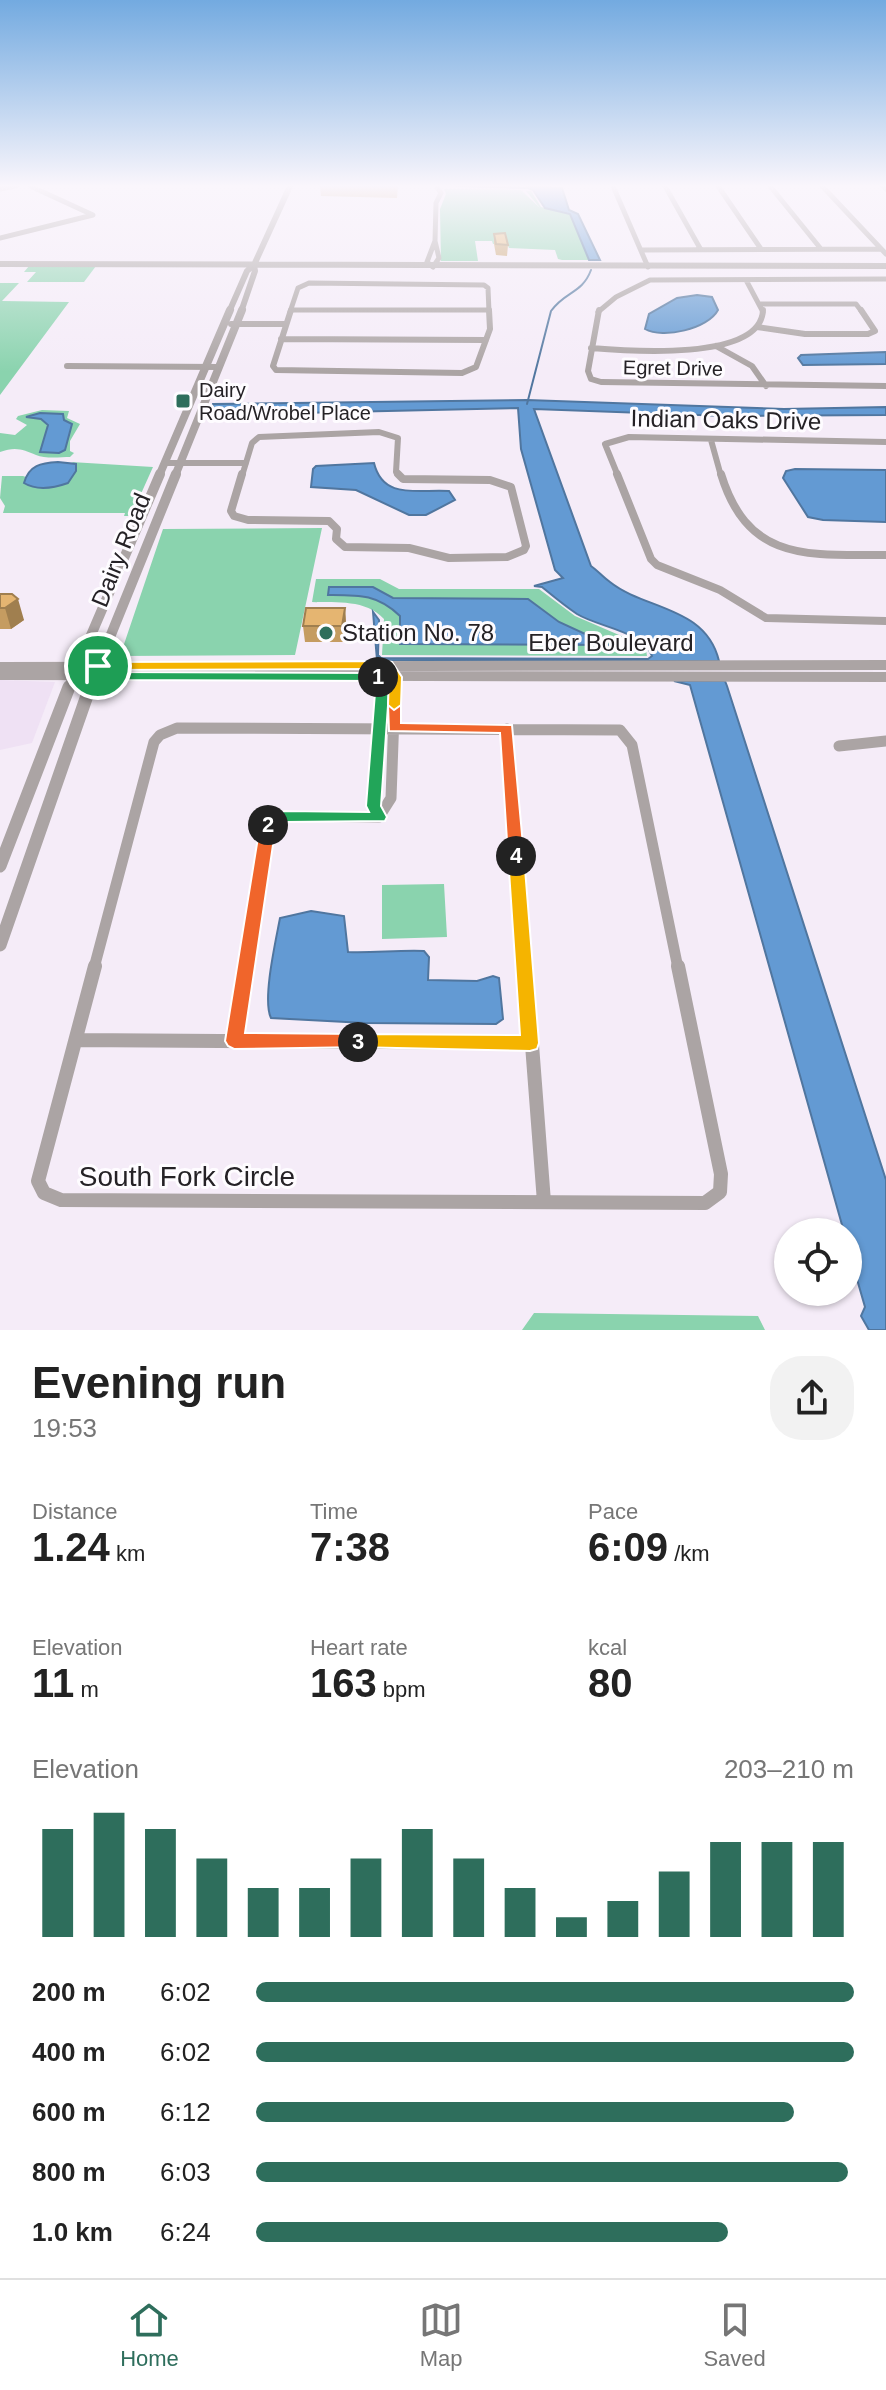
<!DOCTYPE html>
<html lang="en">
<head>
<meta charset="utf-8">
<style>
  :root { --surface:#fff; --page:#f2f2f2; --text:#222; --muted:#767676; --line:#e0e0e0; --accent:#2e6e5c }
  body { margin:0; font-family:Helvetica,sans-serif; background:var(--page); color:var(--text); height:100vh; display:flex; flex-direction:column; font-size:30px; white-space:nowrap }
  * { box-sizing:border-box; margin:0 }
  p { font-size:26px; color:var(--muted) }
  .icon { flex:none; width:44px; height:44px; fill:none; stroke:currentColor; stroke-width:2; stroke-linecap:round; stroke-linejoin:round }
  .map { position:relative; height:1330px; overflow:hidden }
  .details { display:flex; flex-direction:column; background:var(--surface); flex:1 }
  .details>* { flex:none }
  .controls { position:absolute; left:774px; top:1218px; display:grid; gap:16px }
  .controls a { display:grid; place-items:center; width:88px; height:88px; border-radius:50%; background:var(--surface); box-shadow:0 2px 6px #0004; font-size:40px }
  .pin { position:absolute; display:grid; place-items:center; width:68px; height:68px; color:#fff; margin:-34px; border:4px solid #fff; border-radius:50%; box-shadow:0 2px 8px #0007 }
  .km { position:absolute; width:40px; height:40px; margin:-20px; border-radius:50%; background:#222; color:#fff; font-size:22px; line-height:40px; text-align:center }
  .round { display:grid; place-items:center; flex:none; width:84px; height:84px; border-radius:32px; background:var(--page) }
  .head { display:flex; align-items:center; justify-content:space-between; height:136px; padding:0 32px }
  h1 { font-size:44px; font-weight:700; line-height:60px }
  .metrics { display:grid; grid-template-columns:repeat(3,1fr); gap:12px; height:136px; padding:8px 32px }
  .metrics div { display:grid; align-content:center }
  .metrics b { font-size:40px; font-weight:700 }
  .metrics small { font-size:22px; font-weight:400 }
  .metrics p { font-size:22px }
  .chart { height:224px; padding:16px 32px }
  .chart p { display:flex; justify-content:space-between }
  .chart svg { width:100%; height:144px; margin-top:8px; stroke:var(--accent); stroke-width:6 }
  ul { padding:0 32px; list-style:none; font-size:26px }
  li { display:grid; grid-template-columns:128px 96px 1fr; align-items:center; height:60px }
  li i { height:20px; border-radius:10px; background:var(--accent) }
  .tab-bar { display:flex; justify-content:space-around; align-items:center; height:112px; border-top:2px solid var(--line); background:var(--surface); font-size:22px; color:var(--muted) }
  .tab-bar a { display:grid; justify-items:center; gap:4px }
  .tab-bar .selected { color:var(--accent) }
  .map>svg:first-child { display:block }
</style>
</head>
<body>
<div class="map">
<svg width="886" height="1330" viewBox="0 0 886 1330">
  <rect width="100%" height="100%" fill="#f5ecf8"/>
  <path fill="#efe1f4" d="M0 680 55 682 32 743 0 750Z"/>
  <path fill="#8ad3ae" d="M444 189 521 190 540 208 526 191H531L541 207 570 214 589 260H562L558 259 555 250 509 248 507 244H493L492 241H475L478 261H441L440 209 446 194Z
    M29 266H96L84 282H27L36 272H24Z
    M0 283H19L2 301 69 302 0 395Z
    M42 410 69 411 67 418 80 424 70 441V451L74 453 70 457C61 457 45 459 36 455 24 450 16 446 0 452V433L15 435 27 425 16 419 18 416Z
    M71 462 153 467 131 516H124L125 513H3L5 506 0 498 2 476H23L26 477 24 483 48 488 68 483 76 464Z
    M322 528 295 655 120 656 163 529Z
    M316 579H380L399 589H539L575 616 633 641 646 650 647 656 382 655 384 619C365 599 338 603 312 602Z
    M444 884 447 937 382 939V885Z
    M534 1313 758 1316 765 1330H522Z"/>
  <path fill="#639ad3" stroke="#50769f" stroke-width="2" d="M526 187 562 188 569 210 578 214 600 260H589L570 214 545 208 533 190Z
    M697 295 712 297 718 310C708 329 663 339 645 329L649 314 677 298Z
    M886 352V364L803 365 798 358 801 355Z
    M527 400 784 409 886 407V415L727 416 534 409 591 566C598 571 603 577 610 582 645 610 706 606 719 661L377 660 373 612 379 620 378 655 381 658 648 659 652 656C643 631 598 627 577 614 565 606 553 596 542 587L534 586 563 578 555 570 521 449 518 408 210 415 213 404Z
    M40 413 63 414 64 420 72 424 65 450 59 453 40 452 48 425 41 419 26 417Z
    M58 462 76 464V471L68 483C54 488 37 491 24 483 29 465 41 463 58 462Z
    M374 463C383 500 417 489 449 491L455 500 426 515H409L356 490 311 487 313 469 316 466Z
    M795 469 886 470V522L823 520 808 517 783 478 786 471Z
    M329 587H373L393 598 528 599 559 622 609 645 400 644V616C377 594 359 595 328 595Z
    M674 681H725L727 686 886 1180V1330H869L861 1316 865 1307 848 1248V1232H844L690 685Z
    M311 911 344 916 348 952C373 953 398 950 424 951L429 957 428 980 477 981 493 976 499 978 503 1019 496 1024 365 1023 271 1018C262 1000 276 940 280 918Z"/>
  <g fill="none" stroke-linecap="round" stroke-linejoin="round">
    <path stroke="#50769f" stroke-width="2" d="M457 186 529 188
      M527 404 551 311C565 291 582 294 591 270"/>
    <path stroke="#aba4a4" stroke-width="5" d="M613 186 648 267
      M665 186 701 250
      M718 186 761 249
      M770 186 821 249
      M822 186 886 254
      M883 186 886 189
      M0 189 16 186
      M0 238 93 215 30 186
      M435 241 439 258 433 267 427 262Z
      M435 241 436 203 441 193 437 187
      M641 250 881 249
      M746 280 763 312
      M761 304H856L862 312
      M291 310H489
      M290 312 298 288 309 283 484 285 488 288 489 312
      M598 312 616 297 650 280 886 279"/>
    <path stroke="#aba4a4" stroke-width="6" d="M291 310 273 366 276 370 462 373 476 367 490 329 489 310
      M599 310 588 371 591 379 601 382 886 386
      M231 324H286
      M757 327 805 334H868L875 331 861 310
      M281 339 486 340
      M716 346 752 366 766 386
      M591 348C626 351 761 362 763 310
      M67 366 219 367
      M711 440 721 476
      M164 463H246
      M242 476 252 443 259 437 379 432 398 438 396 472 400 476
      M618 476 605 444 629 437 886 442"/>
    <path stroke="#aba4a4" stroke-width="8" d="M242 474 231 511 234 516 248 520 329 521 337 529 336 539 345 547 409 548 449 558 507 557 524 550 526 546 511 487 490 480 403 479 398 474
      M617 474 651 559 657 565 720 590 766 618 886 621
      M721 474C748 562 807 555 886 555
      M393 673 395 689
      M381 689 385 671"/>
    <path stroke="#aba4a4" stroke-width="11" d="M507 729 526 968
      M839 746 886 741
      M379 817 391 798 395 687
      M379 817 374 806 381 687
      M94 968 154 742 160 735 177 728 620 730 632 745 678 968
      M245 968 264 833 269 822 284 816 379 817"/>
    <path stroke="#aba4a4" stroke-width="14" d="M95 966 38 1181 44 1193 61 1200 705 1203 720 1192 721 1174 678 966
      M526 966 544 1202
      M76 1040 530 1043
      M234 1041 245 966"/>
    <path stroke="#aba4a4" stroke-width="6" d="M0 264 886 266
      M229 312 247 271 254 265
      M241 312 255 271 254 265 290 186"/>
    <path stroke="#aba4a4" stroke-width="8" d="M159 476 230 310
      M175 476 242 310"/>
    <path stroke="#aba4a4" stroke-width="10" d="M0 667 886 665
      M0 675 886 677
      M68 689 160 474
      M89 689 176 474"/>
    <path stroke="#aba4a4" stroke-width="13" d="M0 866 69 687
      M0 945 90 687"/>
  </g>
  <path fill="#c59c61" d="M320 186H398L397 198 321 196Z
    M494 234 508 245 507 256 496 255 494 244Z
    M0 594 24 620 11 629H0Z
    M345 608 346 624 344 642H305L303 626Z"/>
  <path fill="#a07f4f" d="M18 599 24 620 11 629 5 608Z
    M345 608 346 624 344 642 342 626Z"/>
  <path fill="#e5b571" stroke="#a07f4f" stroke-width="2" d="M505 233 508 245 496 244 494 234Z
    M0 594H12L18 599 5 608H0Z
    M306 608H345L342 626H303Z"/>
  <linearGradient id="sky" x2="0" y2="1"><stop stop-color="#73aae0"/><stop offset="0.5" stop-color="#faf6fc"/><stop offset="1" stop-color="#faf6fc" stop-opacity="0"/></linearGradient>
  <rect width="886" height="372" fill="url(#sky)"/>
  <path fill="#22a559" stroke="#fff" stroke-width="2" d="M94 663H103L102 672 378 673 385 677 378 681 94 680 87 676Z"/>
  <path fill="#22a559" stroke="#fff" stroke-width="2" d="M383 672 390 677 381 806 387 817 385 821 286 822 268 830 263 829V821L284 811 369 812 366 806 376 680 372 677Z"/>
  <path fill="#f0652b" stroke="#fff" stroke-width="2" d="M268 819 276 825 245 1033 358 1034 365 1036 368 1042 365 1047 234 1049 228 1046 225 1041 260 825Z"/>
  <path fill="#f5b400" stroke="#fff" stroke-width="2" d="M516 850 524 856 539 1043 537 1049 530 1051 352 1047 349 1042 352 1036 358 1034 520 1035 508 856Z"/>
  <path fill="#f0652b" stroke="#fff" stroke-width="2" d="M394 701 401 705V723L512 725 524 856 522 860H511L508 856 500 733 389 731 388 705Z"/>
  <path fill="#f5b400" stroke="#fff" stroke-width="2" d="M387 661 392 662 402 677 401 705 394 710 388 705 389 677 383 669 98 670 92 666 98 662Z"/>
  <g fill="#2e6e5c" stroke="#fefcff" stroke-width="3">
    <rect x="175" y="393" width="16" height="16" rx="4"/>
    <circle cx="326" cy="633" r="8"/>
  </g>
  <g text-anchor="middle" stroke-width="6" stroke-linejoin="round" paint-order="stroke">
    <g font-size="20" fill="#252226" stroke="#fefcff">
      <text transform="translate(673 368) rotate(1)" y="7">Egret Drive</text>
    </g>
    <g font-size="20" fill="#252226" stroke="#fefcff" text-anchor="start">
      <text x="199" y="397">Dairy<tspan x="199" dy="23">Road/Wrobel Place</tspan></text>
    </g>
    <g font-size="24" fill="#252226" stroke="#fefcff">
      <text transform="translate(726 420) rotate(1)" y="8">Indian Oaks Drive</text>
      <text transform="translate(121 550) rotate(-68)" y="8">Dairy Road</text>
      <text x="611" y="651">Eber Boulevard</text>
    </g>
    <g font-size="24" fill="#252226" stroke="#fefcff" text-anchor="start">
      <text x="342" y="641">Station No. 78</text>
    </g>
    <g font-size="28" fill="#252226" stroke="#fefcff">
      <text x="187" y="1186">South Fork Circle</text>
    </g>
  </g>
</svg>
<div class="controls">
<a><svg class="icon" aria-label="locate" viewBox="0 0 24 24"><circle cx="12" cy="12" r="6"/><path d="M12 2v4M12 18v4M2 12h4M18 12h4"/></svg></a>
</div>
<div class="pin" style="left:98px;top:666px;background:#1e9e55"><svg class="icon" aria-label="arrive" viewBox="0 0 24 24"><path d="M6 21V4h12l-3 4 3 4H6"/></svg></div>
<b class="km" style="left:378px;top:677px">1</b>
<b class="km" style="left:268px;top:825px">2</b>
<b class="km" style="left:358px;top:1042px">3</b>
<b class="km" style="left:516px;top:856px">4</b>
</div>
<section class="details">
<div class="head"><div><h1>Evening run</h1><p>19:53</p></div><a class="round"><svg class="icon" aria-label="share" viewBox="0 0 24 24"><path d="M12 15V3M7 8l5-5 5 5M5 13v7h14v-7"/></svg></a></div>
<div class="metrics">
<div><p>Distance</p><b>1.24<small> km</small></b></div>
<div><p>Time</p><b>7:38</b></div>
<div><p>Pace</p><b>6:09<small> /km</small></b></div>
</div>
<div class="metrics">
<div><p>Elevation</p><b>11<small> m</small></b></div>
<div><p>Heart rate</p><b>163<small> bpm</small></b></div>
<div><p>kcal</p><b>80</b></div>
</div>
<div class="chart"><p><span>Elevation</span>203–210 m</p>
<svg viewBox="0 0 160 44" preserveAspectRatio="none"><path d="M5 44V11M15 44V6M25 44V11M35 44V20M45 44V29M55 44V29M65 44V20M75 44V11M85 44V20M95 44V29M105 44V38M115 44V33M125 44V24M135 44V15M145 44V15M155 44V15"/></svg>
</div>
<ul>
<li><b>200 m</b>6:02<i style="width:100%"></i></li>
<li><b>400 m</b>6:02<i style="width:100%"></i></li>
<li><b>600 m</b>6:12<i style="width:90%"></i></li>
<li><b>800 m</b>6:03<i style="width:99%"></i></li>
<li><b>1.0 km</b>6:24<i style="width:79%"></i></li>
</ul>
</section>
<nav class="tab-bar">
<a class="selected"><svg class="icon" aria-label="home" viewBox="0 0 24 24"><path d="M3 11l9-7 9 7M6 9v11h12V9"/></svg>Home</a>
<a><svg class="icon" aria-label="map" viewBox="0 0 24 24"><path d="M3 6l6-2 6 2 6-2v14l-6 2-6-2-6 2zM9 4v14M15 6v14"/></svg>Map</a>
<a><svg class="icon" aria-label="saved" viewBox="0 0 24 24"><path d="M7 4h10v16l-5-4-5 4z"/></svg>Saved</a>
</nav>
</body>
</html>
